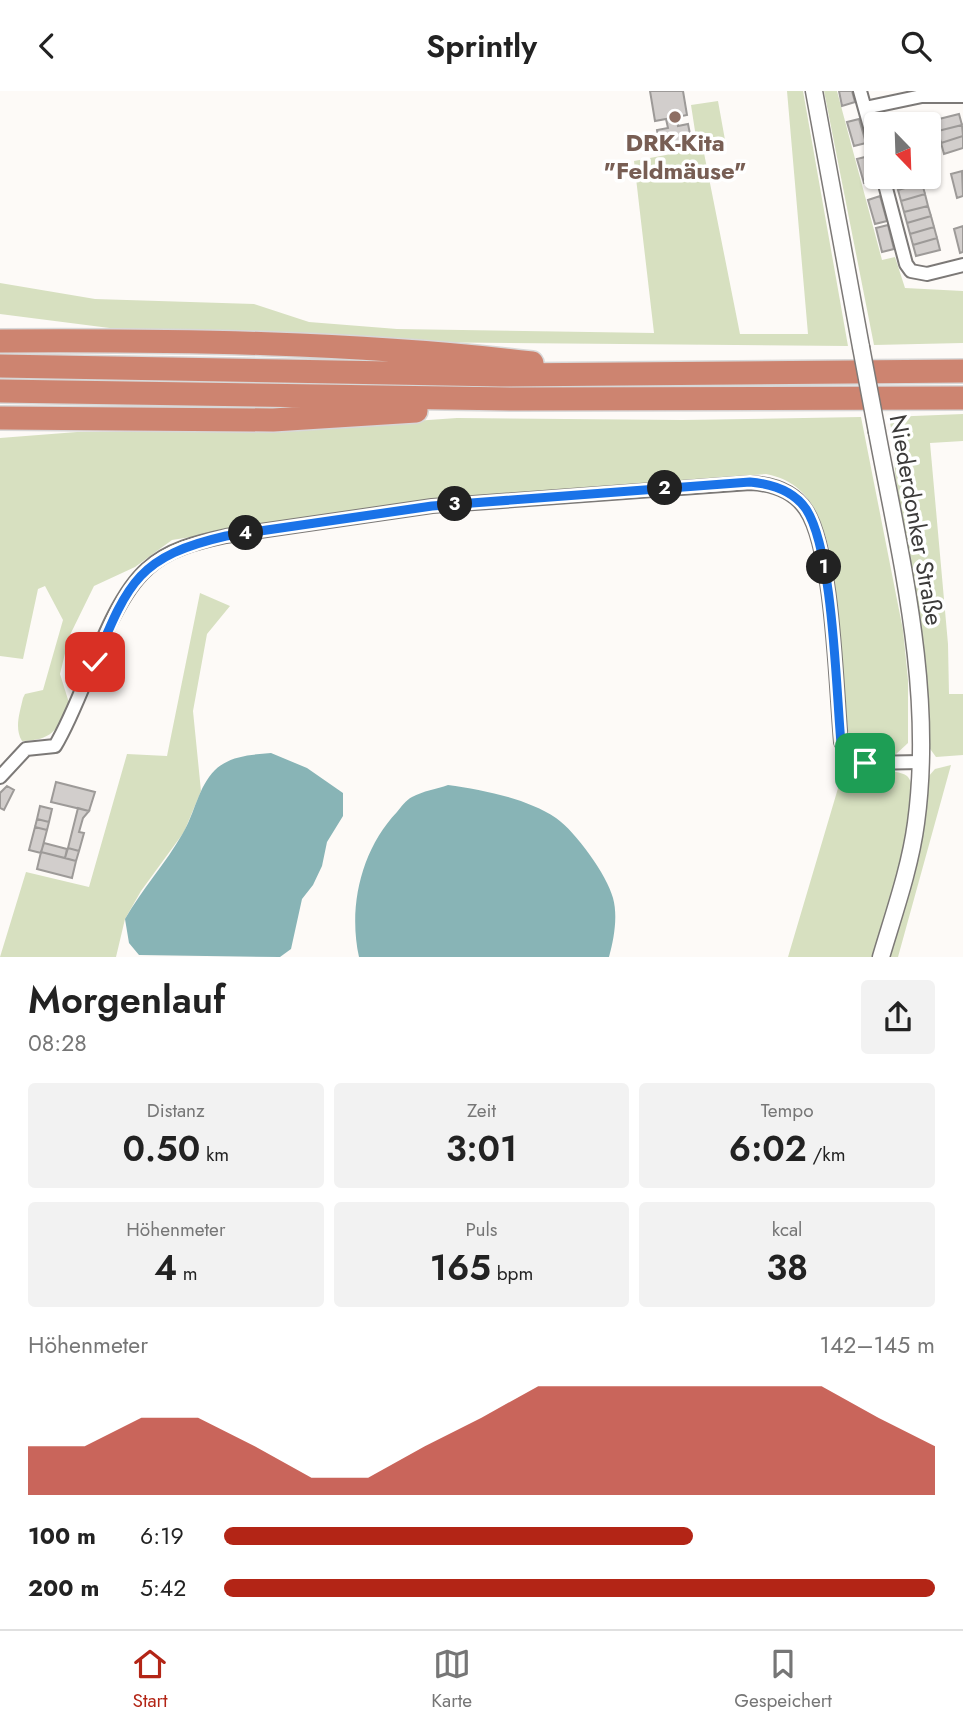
<!DOCTYPE html>
<html lang="de">
<head>
<meta charset="utf-8">
<style>
  :root { --surface:#fff; --page:#f2f2f2; --text:#222; --muted:#767676; --line:#e0e0e0; --accent:#b32516 }
  body { margin:0; font-family:Jost,sans-serif; background:var(--page); color:var(--text); height:100vh; display:flex; flex-direction:column; font-size:26px; white-space:nowrap }
  * { box-sizing:border-box; margin:0 }
  p { font-size:23px; color:var(--muted) }
  .icon { flex:none; width:38px; height:38px; fill:none; stroke:currentColor; stroke-width:2; stroke-linecap:round; stroke-linejoin:round }
  .map { position:relative; height:866px; overflow:hidden }
  .details { display:flex; flex-direction:column; background:var(--surface); flex:1 }
  .details>* { flex:none }
  .needle { width:46px; rotate:157deg }
  .tools { position:absolute; left:864px; top:21px; display:grid; gap:14px }
  .tools a { display:grid; place-items:center; width:77px; height:77px; border-radius:7px; background:var(--surface); box-shadow:0 2px 5px #0004; font-size:35px }
  .pin { position:absolute; display:grid; place-items:center; width:60px; height:60px; color:#fff; margin:-30px; border-radius:14px; box-shadow:0 4px 10px #0006 }
  .km { position:absolute; width:35px; height:35px; margin:-18px; border-radius:50%; background:#222; color:#fff; font-size:19px; line-height:35px; text-align:center }
  .round { display:grid; place-items:center; flex:none; width:74px; height:74px; border-radius:7px; background:var(--page) }
  .summary { display:flex; align-items:center; justify-content:space-between; height:119px; padding:0 28px }
  h1 { font-size:38px; font-weight:600; line-height:52px }
  .metrics { display:grid; grid-template-columns:repeat(3,1fr); gap:10px; height:119px; padding:7px 28px }
  .metrics div { display:grid; align-content:center; border-radius:7px; background:var(--page); text-align:center }
  .metrics b { font-size:35px; font-weight:600 }
  .metrics small { font-size:19px; font-weight:400 }
  .metrics p { font-size:19px }
  .chart { height:196px; padding:14px 28px }
  .chart p { display:flex; justify-content:space-between }
  .chart svg { width:100%; height:126px; margin-top:7px; fill:var(--accent); opacity:.7 }
  ul { padding:0 28px; list-style:none; font-size:23px }
  li { display:grid; grid-template-columns:112px 84px 1fr; align-items:center; height:52px }
  li i { height:18px; border-radius:9px; background:var(--accent) }
  header { display:flex; justify-content:space-between; align-items:center; height:91px; padding:0 28px; background:var(--surface); font-size:32px; font-weight:600 }
  .tabs { display:flex; justify-content:space-around; align-items:center; height:98px; border-top:2px solid var(--line); background:var(--surface); font-size:19px; color:var(--muted) }
  .tabs a { display:grid; justify-items:center; gap:4px }
  .tabs .active { color:var(--accent) }
  .map>svg:first-child { display:block }
</style>
</head>
<body>
<header><svg class="icon" aria-label="back" viewBox="0 0 24 24"><path d="M15 5l-7 7 7 7"/></svg>Sprintly<svg class="icon" aria-label="search" viewBox="0 0 24 24"><circle cx="10" cy="10" r="6"/><path d="M15 15l6 6"/></svg></header>
<div class="map">
<svg width="963" height="866" viewBox="0 0 963 866">
  <rect width="100%" height="100%" fill="#fdfaf7"/>
  <path fill="#d7e0c0" d="M787 0H803L848 255 402 251 133 240 0 223V192L95 208 254 213 309 231 397 238 654 242 634 70 703 57 740 243H808Z
    M824 0H837L882 169 895 166 905 197 963 200V252L874 254Z
    M718 10 725 49 697 53 691 14Z
    M963 323V350L930 352 948 553 949 603H963V664L936 666 928 655 925 566 895 383 894 353 889 326Z
    M861 326 903 539 908 589V652L895 664C871 665 859 663 848 640L830 462C821 424 808 391 766 383L432 408 172 449 135 476 94 495 69 546 60 583 70 615C56 640 52 649 22 650 14 637 20 621 23 607L25 603 43 599 63 529 45 495 38 498 23 568 0 565V347L77 341 271 340 457 327 682 329Z
    M200 502 230 515 207 543 193 620 201 700 184 741 141 800 125 828 116 866H0L26 781 89 796 127 663 167 665Z
    M951 674 898 866H888L927 716 928 686 935 678Z
    M844 677C858 679 897 677 907 685 928 703 882 838 874 866H788Z"/>
  <path fill="#88b4b6" d="M271 662 307 677 343 702V725L327 751 322 775 313 794 302 808 291 858 280 866 139 864 129 852 125 828C142 798 166 772 183 742 195 722 198 696 215 679 231 664 251 664 271 662Z
    M448 694C483 699 526 707 556 727 576 741 607 784 613 807 618 825 614 848 609 866H359C348 816 361 759 397 721 401 716 406 709 412 706 423 700 437 698 448 694Z"/>
  <path fill="#d2cecc" stroke="#9d9a98" stroke-width="2" d="M650 0H683L687 24 677 26 678 35 688 33 692 53 660 59 657 39 668 37 666 28 655 30Z
    M839 0H852L855 11 842 15Z
    M959 23 962 34 938 40 935 29Z
    M904 24 907 33H881L880 31Z
    M859 28 866 52 854 55 847 31Z
    M962 34 963 45 941 52 938 40Z
    M963 45V57L944 63 941 52Z
    M869 65 876 89 864 92 857 68Z
    M962 80 963 105 957 107 951 83Z
    M922 92 925 103 901 110 898 99Z
    M925 103 928 115 904 121 901 110Z
    M880 105 887 130 875 133 868 109Z
    M928 115 931 125 907 132 904 121Z
    M931 125 934 136 910 143 907 132Z
    M888 134 894 158 882 161 876 137Z
    M963 135V161L960 162 954 138Z
    M934 136 937 147 913 154 910 143Z
    M937 147 940 159 916 165 913 154Z
    M56 691 95 701 89 720 51 711Z
    M7 695 14 699 4 719 0 717V702Z
    M40 715 52 718 49 731 37 728Z
    M78 717 89 720 83 727 79 741 84 742 79 760 68 757Z
    M37 728 49 731 47 739 35 736Z
    M35 736 47 739 41 762 29 759Z
    M44 752 67 758 65 767 41 761Z
    M68 757 79 760 76 770 65 767Z
    M41 761 76 770 72 787 37 778Z"/>
  <g fill="none" stroke-linecap="round" stroke-linejoin="round">
    <g stroke="#7c7977" stroke-width="16">
      <path id="minor" d="M860 0 877 61
        M865 17 922 5H963
        M883 86 906 173 911 180 927 183 963 174
        M0 686 26 658 55 655C86 604 106 515 147 478 168 458 198 451 226 445L432 415 750 392C772 393 793 399 806 419 833 459 836 598 841 651L849 666 865 672 921 671"/>
    </g>
    <g stroke="#7c7977" stroke-width="19">
      <path id="tertiary" d="M814 0 861 256
        M877 341C901 469 934 600 916 732 910 777 894 822 881 866"/>
    </g>
    <g stroke="#d8d8d8" stroke-width="26">
      <path id="motorway" d="M0 250C177 249 357 251 532 272
        M0 275 501 284 963 280
        M0 300 513 308 963 307
        M0 327 273 329 416 320"/>
    </g>
    <use href="#minor" stroke="#fff" stroke-width="12"/>
    <use href="#tertiary" stroke="#fff" stroke-width="16"/>
    <use href="#motorway" stroke="#cd8470" stroke-width="23"/>
    <g stroke="#7c7977" stroke-width="19" stroke-linecap="butt">
      <path id="tertiary-bridge" d="M861 256 877 341"/>
    </g>
    <use href="#tertiary-bridge" stroke="#fff" stroke-width="16"/>
  </g>
  <g fill="none" stroke-linecap="round" stroke-linejoin="round">
    <g stroke="#fff" stroke-width="14">
      <path id="route" d="M95 571C128 492 138 465 226 445L432 415 750 391C772 393 793 399 806 418 833 459 836 598 841 652L849 666 865 672"/>
    </g>
    <use href="#route" stroke="#1a73e8" stroke-width="9"/>
  </g>
  <circle fill="#8d6e63" stroke="#fff" stroke-width="2.5" cx="675" cy="26" r="7"/>
  <g text-anchor="middle" stroke-width="7" stroke-linejoin="round" paint-order="stroke">
    <g font-size="24" font-weight="bold" fill="#785e54" stroke="#fff">
      <text x="675" y="60">DRK-Kita<tspan x="675" dy="28">"Feldmäuse"</tspan></text>
    </g>
    <g font-size="24" fill="#3c3b3a" stroke="#fff">
      <text transform="translate(916 429) rotate(80)" y="8">Niederdonker Straße</text>
    </g>
  </g>
</svg>
<div class="tools">
<a><svg class="needle" viewBox="-14 -14 28 28"><path d="M0-13l5 13h-10z" fill="#e53935"/><path d="M0 13l5-13h-10z" fill="#767676"/></svg></a>
</div>
<div class="pin" style="left:865px;top:672px;background:#1e9e55"><svg class="icon" aria-label="arrive" viewBox="0 0 24 24"><path d="M6 21V4h12l-3 4 3 4H6"/></svg></div>
<div class="pin" style="left:95px;top:571px;background:#d93025"><svg class="icon" aria-label="check" viewBox="0 0 24 24"><path d="M5 12l5 5 9-10"/></svg></div>
<b class="km" style="left:824px;top:476px">1</b>
<b class="km" style="left:665px;top:397px">2</b>
<b class="km" style="left:455px;top:413px">3</b>
<b class="km" style="left:246px;top:442px">4</b>
</div>
<section class="details">
<div class="summary"><div><h1>Morgenlauf</h1><p>08:28</p></div><a class="round"><svg class="icon" aria-label="share" viewBox="0 0 24 24"><path d="M12 15V3M7 8l5-5 5 5M5 13v7h14v-7"/></svg></a></div>
<div class="metrics">
<div><p>Distanz</p><b>0.50<small> km</small></b></div>
<div><p>Zeit</p><b>3:01</b></div>
<div><p>Tempo</p><b>6:02<small> /km</small></b></div>
</div>
<div class="metrics">
<div><p>Höhenmeter</p><b>4<small> m</small></b></div>
<div><p>Puls</p><b>165<small> bpm</small></b></div>
<div><p>kcal</p><b>38</b></div>
</div>
<div class="chart"><p><span>Höhenmeter</span>142–145 m</p>
<svg viewBox="0 0 160 44" preserveAspectRatio="none"><path d="M0 44V27L10 27L20 17L30 17L40 27L50 38L60 38L70 27L80 17L90 6L100 6L110 6L120 6L130 6L140 6L150 17L160 27V44z"/></svg>
</div>
<ul>
<li><b>100 m</b>6:19<i style="width:66%"></i></li>
<li><b>200 m</b>5:42<i style="width:100%"></i></li>
</ul>
</section>
<nav class="tabs">
<a class="active"><svg class="icon" aria-label="home" viewBox="0 0 24 24"><path d="M3 11l9-7 9 7M6 9v11h12V9"/></svg>Start</a>
<a><svg class="icon" aria-label="map" viewBox="0 0 24 24"><path d="M3 6l6-2 6 2 6-2v14l-6 2-6-2-6 2zM9 4v14M15 6v14"/></svg>Karte</a>
<a><svg class="icon" aria-label="saved" viewBox="0 0 24 24"><path d="M7 4h10v16l-5-4-5 4z"/></svg>Gespeichert</a>
</nav>
</body>
</html>
